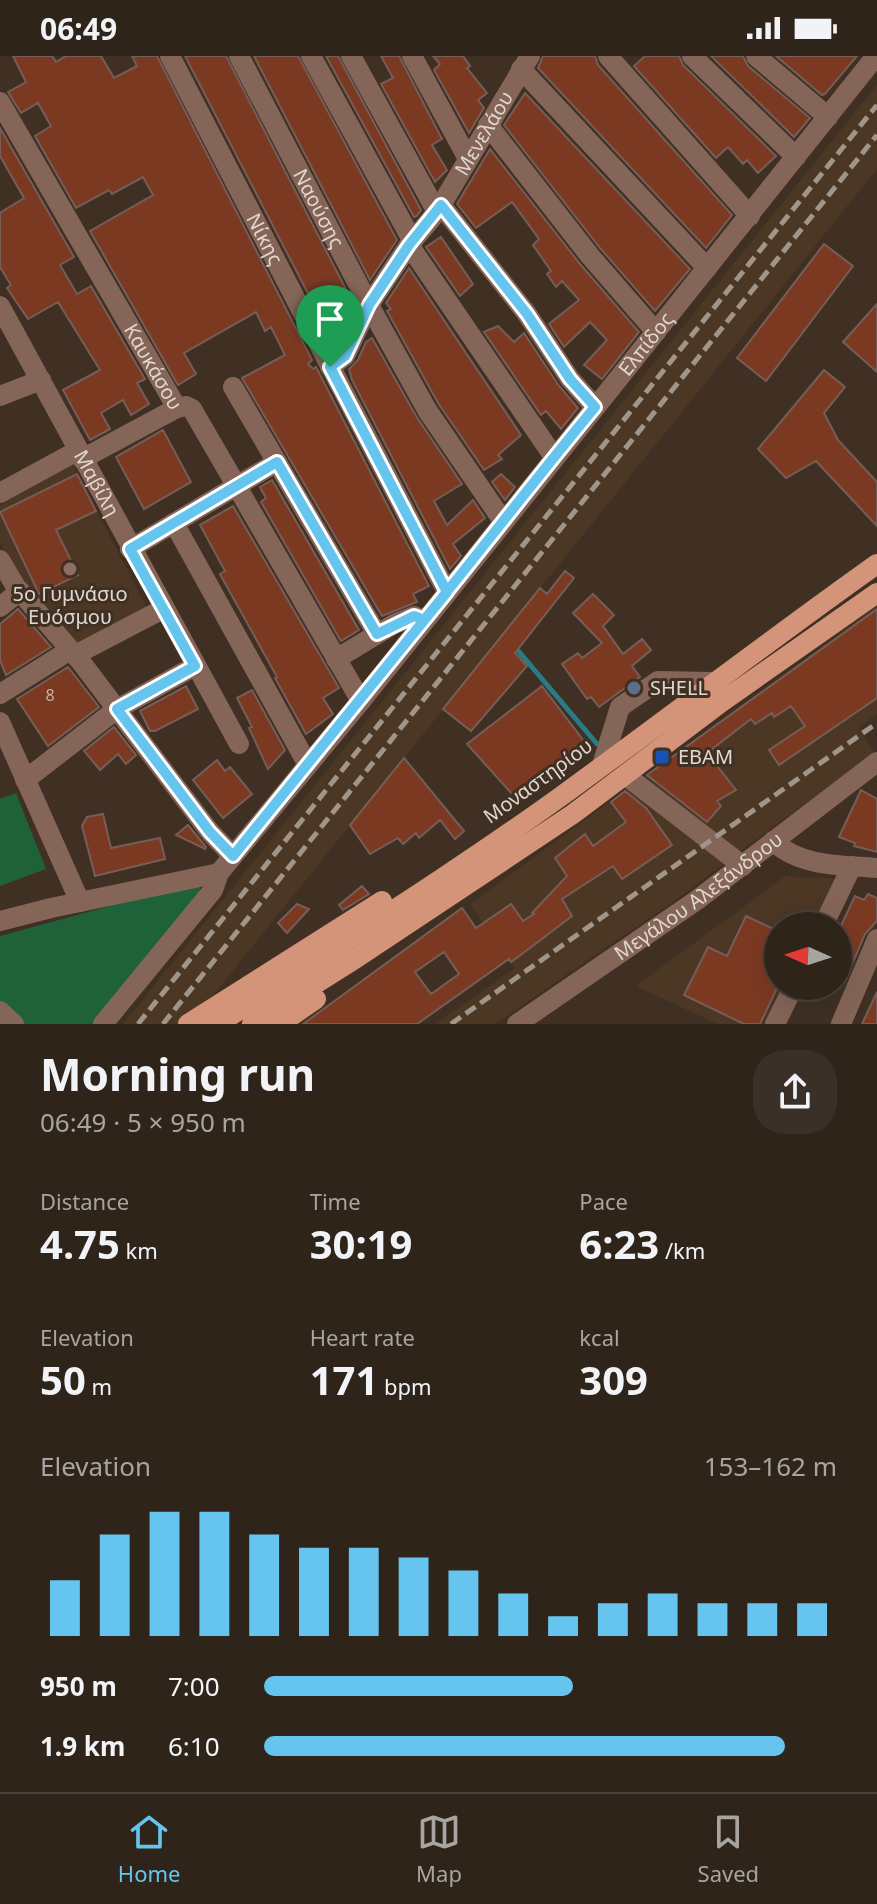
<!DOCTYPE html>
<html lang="en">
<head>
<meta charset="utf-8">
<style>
  :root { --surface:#2f241a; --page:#3b3027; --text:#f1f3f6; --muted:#a7a4a2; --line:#4a4139; --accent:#65c5ee }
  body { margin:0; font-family:"Noto Sans",sans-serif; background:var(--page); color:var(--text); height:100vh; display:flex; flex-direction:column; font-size:30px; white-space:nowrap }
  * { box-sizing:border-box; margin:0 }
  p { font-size:26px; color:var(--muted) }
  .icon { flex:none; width:44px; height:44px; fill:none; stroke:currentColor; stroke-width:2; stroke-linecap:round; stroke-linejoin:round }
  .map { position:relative; height:968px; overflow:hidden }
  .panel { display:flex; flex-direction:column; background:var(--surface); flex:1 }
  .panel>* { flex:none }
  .needle { width:52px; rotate:273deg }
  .tools { position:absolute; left:764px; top:856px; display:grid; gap:16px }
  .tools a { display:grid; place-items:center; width:88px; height:88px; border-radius:50%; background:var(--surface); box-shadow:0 8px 32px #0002,0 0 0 2px var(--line); font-size:40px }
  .pin { position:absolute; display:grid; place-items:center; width:68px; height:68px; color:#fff; margin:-82px -34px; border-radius:50% 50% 50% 0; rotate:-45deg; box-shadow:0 0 8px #0007 }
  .pin .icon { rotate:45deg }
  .round { display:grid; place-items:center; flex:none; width:84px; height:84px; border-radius:32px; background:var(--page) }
  .overview { display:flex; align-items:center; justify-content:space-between; height:136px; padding:0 40px }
  h1 { font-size:44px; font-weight:700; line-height:60px }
  .figures { display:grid; grid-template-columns:repeat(3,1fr); gap:12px; height:136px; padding:8px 40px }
  .figures div { display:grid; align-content:center }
  .figures b { font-size:40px; font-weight:700 }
  .figures small { font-size:22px; font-weight:400 }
  .figures p { font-size:22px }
  .chart { height:224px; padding:16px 40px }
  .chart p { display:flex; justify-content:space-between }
  .chart svg { width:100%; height:144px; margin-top:8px; stroke:var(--accent); stroke-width:6 }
  ul { padding:0 40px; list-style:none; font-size:26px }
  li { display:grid; grid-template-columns:128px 96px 1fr; align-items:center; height:60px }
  li i { height:20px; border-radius:10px; background:var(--accent) }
  .status { display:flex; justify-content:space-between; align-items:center; height:56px; padding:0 40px; background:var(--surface); direction:ltr }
  .status svg { height:22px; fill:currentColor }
  .dock { display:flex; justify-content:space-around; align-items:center; height:112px; border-top:2px solid var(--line); background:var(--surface); font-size:22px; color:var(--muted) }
  .dock a { display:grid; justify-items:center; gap:4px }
  .dock .current { color:var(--accent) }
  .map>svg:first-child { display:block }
</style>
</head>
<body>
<div class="status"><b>06:49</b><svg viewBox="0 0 49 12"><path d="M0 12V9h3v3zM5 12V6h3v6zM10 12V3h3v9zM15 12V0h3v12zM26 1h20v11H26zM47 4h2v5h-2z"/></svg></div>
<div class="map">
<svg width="877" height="968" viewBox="0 0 877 968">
  <rect width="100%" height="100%" fill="#3f3023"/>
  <path fill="#4b3724" d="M877 29V113L404 702 190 968H123Z
    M72 407 148 554 77 592 27 533 0 488V449Z
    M877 550V658L858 672 876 698 763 778 684 838 495 968H436L515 912 470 848Z
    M785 820 835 823 812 870H778V930H784L765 968H717L636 930Z"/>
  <path fill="#1f6239" d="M16 737 46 813 0 830V743Z
    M198 826 201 837 93 968H25L0 945V880Z"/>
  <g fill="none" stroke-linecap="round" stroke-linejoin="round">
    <path stroke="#287d85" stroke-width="5" d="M515 591 597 688"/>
  </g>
  <path fill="#7c3922" stroke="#755e57" stroke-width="2" fill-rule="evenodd" d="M13 0H52L56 6 66 0H101L114 22 137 10 132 0H157L312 304 308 308 313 313 316 311 429 530 413 538 417 546 382 560 242 322 285 299 271 271 265 275 256 256 184 297 196 318 178 329 90 175 153 139 143 121 112 138 109 134 76 152 35 80 51 70 38 47 21 57 8 36 26 26Z
    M185 0H226L354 249 349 261 330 280Z
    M254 0H298L397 184 370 224Z
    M326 0H338L421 154 417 160 414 161Z
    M381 0H399L442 83 432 89 447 114 435 126 381 28 393 22Z
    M433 0H463L470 10 467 12 487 37 478 44 484 52 469 77 434 14 440 8Z
    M543 0H595L598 9 732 159 706 192 538 12Z
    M645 0H679L683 9 776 100 758 117 747 104 743 108 728 91 716 102 634 10Z
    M711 0H743L748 10 810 62 794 81Z
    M776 0H857L825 38 822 39Z
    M525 37 690 213 655 255 600 192 504 69Z
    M0 72 74 201 60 209 77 238 91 230 145 323 137 327 149 348 131 359 123 344 101 357 110 373 90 384 63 334 100 314 58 246 28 263 7 232 11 229 0 211V157L24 142 0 100Z
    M490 93 580 208 639 276 602 323 584 309 607 284 590 266 564 291 549 268 579 244 562 225 556 231 547 218 551 215 533 189 539 183 512 146 476 172 457 148Z
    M441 181 473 228 460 240 426 191Z
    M824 188 853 210 766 325 737 302Z
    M409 212 521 379 498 399 502 403 484 414 438 347 387 255 391 253 386 247Z
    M877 248V316L843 286Z
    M498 270 514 286 524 277 559 330 578 352 561 373 546 355 541 359 484 276Z
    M372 282 416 360 462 428 434 445 447 469 473 444 485 462 453 488 461 500 450 513 352 324 349 313 358 304 366 286Z
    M824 314 845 331 824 357 838 384 877 426V470L816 405 786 422 758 393Z
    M163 374 191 426 144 453 116 401Z
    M77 418 96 455 56 474 78 519 39 538 0 456Z
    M501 418 515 431 505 444 492 426Z
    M272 424 359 574 341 585 261 446 266 442 260 431Z
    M233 450 339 632 323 642 333 658 306 678 275 622 277 621 220 518 225 515 200 469Z
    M565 515 574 522 515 597 527 610 471 675 443 653 540 532 547 538Z
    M593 538 614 559 603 570 623 598 642 583 651 594 632 610 640 621 599 651 591 641 587 643 562 608 578 597 582 602 602 587 573 557Z
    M18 553 51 591 6 619 0 604V568Z
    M877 553V642L779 709 769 694 805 670 791 650 774 661 772 657 755 668 751 663 707 697 736 734 717 745 721 750 707 766 647 719Z
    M68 611 99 651 48 690 17 643Z
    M186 630 198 653 155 675H150L140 655Z
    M542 630 590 693 540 727 537 723 512 738 467 688Z
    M252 634 285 694 268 713 249 672 252 671 237 642Z
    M114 671 136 699 126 708 118 698 100 714 84 695Z
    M404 702 464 775 455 783 440 764 419 782 416 777 403 788 398 782 370 798 350 769Z
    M217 704 225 715 230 711 252 738 223 762 193 724Z
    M861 734 877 743V796L854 790 855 787 839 781Z
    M625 735 646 752 672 789 622 823 613 810 562 843 572 860 534 889 511 906 509 903 417 968H303L462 852 476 872 511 848 523 865 534 858 532 857 567 820 555 802 585 778 593 790 626 766 611 746ZM444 896 459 918 431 938 415 916Z
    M103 758 111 792 160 782 165 803 95 820 82 770 87 761Z
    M188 769 206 791 205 793 176 779Z
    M362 830 369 838 343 854 339 849Z
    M868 838 877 842V865L865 878 851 911 838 906V876L855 840 864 844Z
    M297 848 309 853 287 877 278 867Z
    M746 860 778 875V930L760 968H744L684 939 708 891 727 900Z
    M877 936V968H862Z"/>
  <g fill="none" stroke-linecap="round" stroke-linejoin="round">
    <g stroke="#846558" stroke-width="20">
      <path id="s1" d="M170 0 447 536"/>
      <path id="s2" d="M239 0 369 249 427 354 503 465"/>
      <path d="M311 0 412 184"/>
      <path d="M351 0 437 156"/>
      <path d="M412 0 467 101"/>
      <path d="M608 0 750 160"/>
      <path d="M692 0 796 101"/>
      <path d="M756 0 828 61"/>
      <path d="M521 13 707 212"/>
      <path id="s3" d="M0 46 177 352"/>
      <path d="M488 69 590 200 656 276"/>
      <path d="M441 149 527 258 570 323 595 351"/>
      <path d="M409 189 554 401"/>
      <path id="s4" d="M0 250 239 688"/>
      <path id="s5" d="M330 311 345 300 369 249 409 189 437 156 530 0"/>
      <path d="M233 331 377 578"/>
      <path d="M0 340 41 324"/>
      <path d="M82 403 177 352 186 350 192 353 361 645"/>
      <path d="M0 437 77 395"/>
      <path d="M174 467 308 709"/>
      <path d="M130 493 277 406"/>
      <path d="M0 504 16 531 81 606 210 776 233 800"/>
      <path d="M0 551 20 535"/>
      <path d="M75 599 163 553"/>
      <path d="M336 603 394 568 414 560 424 564"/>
      <path d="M0 638 70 594"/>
      <path d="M0 666 80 846"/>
      <path d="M602 709 620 651 658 625 713 626"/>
      <path d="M625 719 743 810"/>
      <path d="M25 724 117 653 195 610"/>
      <path d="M773 785C800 811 842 809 877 812"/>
      <path id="s6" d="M0 865 51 852 219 817 361 645 876 0"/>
      <path d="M823 870 852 810"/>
      <path d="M0 955 14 968"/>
      <path d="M103 968 213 834 219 817"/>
      <path id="s7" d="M517 968 697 844 877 706"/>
      <path d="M775 968 794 930"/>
      <path d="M841 968 877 883"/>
    </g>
    <path stroke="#d3947a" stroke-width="20" d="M188 968 382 845
      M218 968C332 893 449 821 560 741 666 664 770 584 877 508
      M252 968 358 901 573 758 723 645 877 537
      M280 968 316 943"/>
    <path stroke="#a0958a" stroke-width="5" stroke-dasharray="12 6" stroke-linecap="butt" d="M138 968 877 49
      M163 968 877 79
      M451 968 877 667"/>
  </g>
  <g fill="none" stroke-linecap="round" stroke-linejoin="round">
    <g stroke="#fff" stroke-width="16">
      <path id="route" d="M330 311 447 536 233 800 210 776 117 653 195 610 130 493 277 406 377 578 414 560 424 564C482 493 537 421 595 351L570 323 527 258 441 149 409 189 369 249 345 300 330 311"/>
    </g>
    <use href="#route" stroke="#65c5ee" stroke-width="10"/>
  </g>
  <circle fill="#8d6e63" stroke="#3f3023" stroke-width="3" cx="70" cy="513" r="8"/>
  <circle fill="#5c6f8a" stroke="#3f3023" stroke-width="3" cx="634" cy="632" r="8"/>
  <rect fill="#1a4fb4" stroke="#3f3023" stroke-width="3" x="654" y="693" width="16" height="16" rx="4"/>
  <g text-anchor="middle" stroke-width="6" stroke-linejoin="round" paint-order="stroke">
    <g font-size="16" fill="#c7b0a3">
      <text x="50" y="645">8</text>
    </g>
    <g font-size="20" fill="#e0d7ce" stroke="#3f3023">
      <text dy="7" stroke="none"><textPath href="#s5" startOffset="282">Μενελάου</textPath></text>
      <text dy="7" stroke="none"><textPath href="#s2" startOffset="172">Ναούσης</textPath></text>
      <text dy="7" stroke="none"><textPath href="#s1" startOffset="206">Νίκης</textPath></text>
      <text dy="7" stroke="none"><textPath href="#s6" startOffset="904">Ελπίδος</textPath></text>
      <text dy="7" stroke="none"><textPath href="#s3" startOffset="306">Καυκάσου</textPath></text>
      <text dy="7" stroke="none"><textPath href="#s4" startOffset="202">Μαβίλη</textPath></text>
      <text transform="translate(538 725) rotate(-36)" y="7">Μοναστηρίου</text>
      <text dy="7" stroke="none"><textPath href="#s7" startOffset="222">Μεγάλου Αλεξάνδρου</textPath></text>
    </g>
    <g font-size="20" fill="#e0d7ce" stroke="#3f3023" text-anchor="start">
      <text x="70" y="545" text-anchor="middle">5ο Γυμνάσιο<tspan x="70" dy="23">Ευόσμου</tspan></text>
      <text x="650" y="639">SHELL</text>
      <text x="678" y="708">ΕΒΑΜ</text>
    </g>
  </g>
</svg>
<div class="tools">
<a><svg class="needle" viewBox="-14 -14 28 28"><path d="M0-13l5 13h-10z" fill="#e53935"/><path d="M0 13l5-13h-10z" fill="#a7a4a2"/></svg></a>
</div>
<div class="pin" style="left:330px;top:311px;background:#1e9e55"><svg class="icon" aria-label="arrive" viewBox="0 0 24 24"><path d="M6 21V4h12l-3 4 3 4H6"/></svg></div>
</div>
<section class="panel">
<div class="overview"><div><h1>Morning run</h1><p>06:49 · 5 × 950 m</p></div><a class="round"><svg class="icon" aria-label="share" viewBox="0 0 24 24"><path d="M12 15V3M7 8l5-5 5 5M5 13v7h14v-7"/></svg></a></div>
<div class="figures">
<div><p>Distance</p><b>4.75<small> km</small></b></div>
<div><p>Time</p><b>30:19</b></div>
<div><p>Pace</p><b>6:23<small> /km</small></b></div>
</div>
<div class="figures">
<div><p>Elevation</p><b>50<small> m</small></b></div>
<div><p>Heart rate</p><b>171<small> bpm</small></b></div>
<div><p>kcal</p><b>309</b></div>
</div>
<div class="chart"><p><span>Elevation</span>153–162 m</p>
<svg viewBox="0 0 160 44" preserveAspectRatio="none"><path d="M5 44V27M15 44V13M25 44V6M35 44V6M45 44V13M55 44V17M65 44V17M75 44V20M85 44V24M95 44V31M105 44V38M115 44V34M125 44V31M135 44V34M145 44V34M155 44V34"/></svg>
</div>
<ul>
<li><b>950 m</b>7:00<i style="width:54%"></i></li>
<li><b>1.9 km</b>6:10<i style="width:91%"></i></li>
</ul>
</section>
<nav class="dock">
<a class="current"><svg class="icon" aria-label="home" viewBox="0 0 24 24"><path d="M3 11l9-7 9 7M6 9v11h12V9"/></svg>Home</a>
<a><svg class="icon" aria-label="map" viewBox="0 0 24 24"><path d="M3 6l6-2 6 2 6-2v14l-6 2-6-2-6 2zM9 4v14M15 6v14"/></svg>Map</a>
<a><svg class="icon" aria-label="saved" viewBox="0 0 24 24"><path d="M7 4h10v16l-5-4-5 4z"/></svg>Saved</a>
</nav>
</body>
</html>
